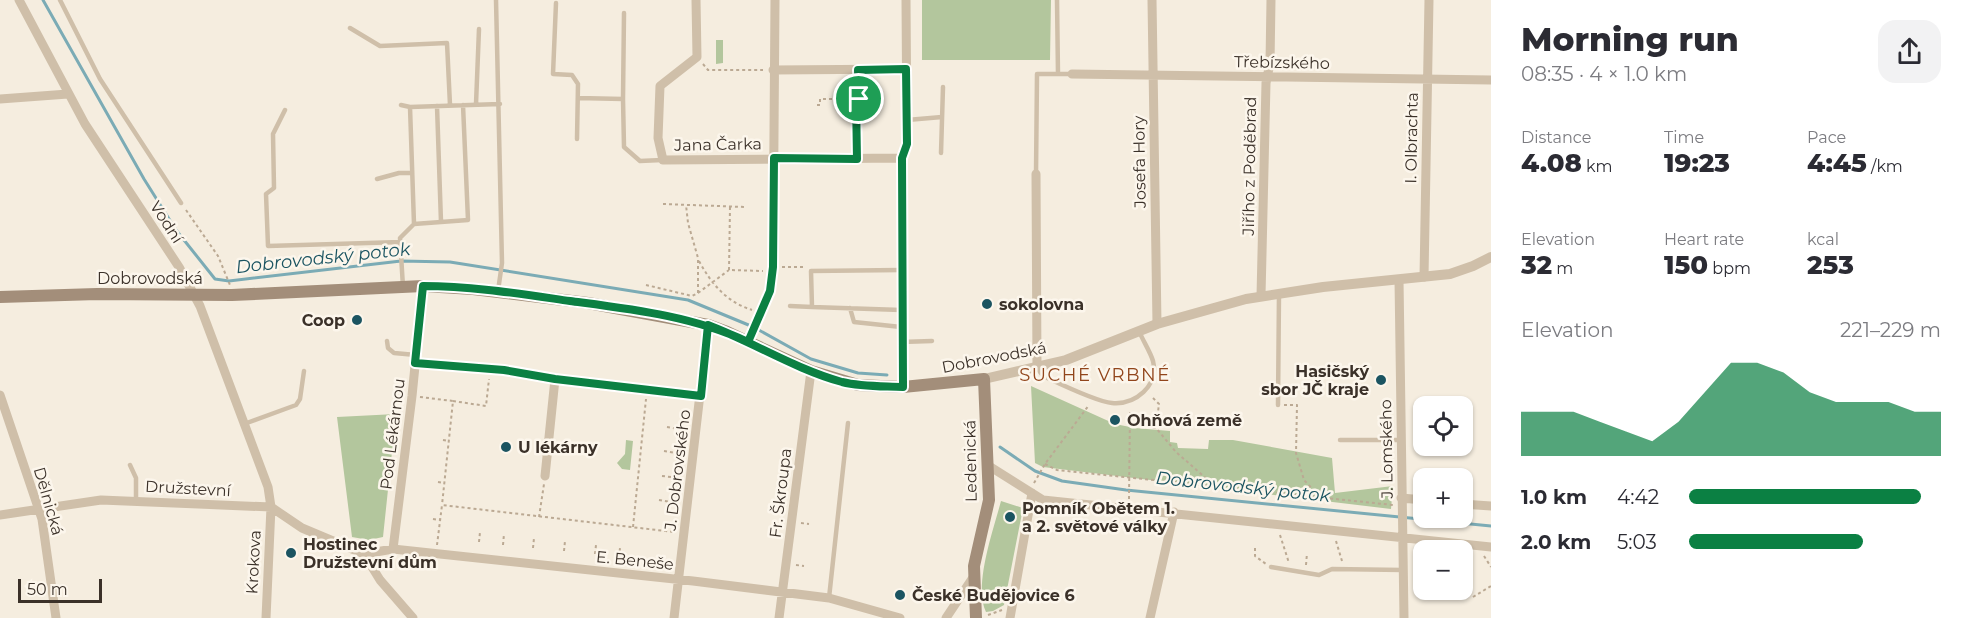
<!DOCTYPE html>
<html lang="en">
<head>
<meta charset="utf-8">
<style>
  :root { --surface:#fff; --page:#f2f2f3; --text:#2b2b33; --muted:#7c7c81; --accent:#0b8043 }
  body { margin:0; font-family:Montserrat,sans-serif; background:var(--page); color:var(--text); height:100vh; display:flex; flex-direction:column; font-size:22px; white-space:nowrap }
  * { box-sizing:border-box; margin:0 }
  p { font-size:20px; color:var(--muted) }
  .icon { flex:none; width:33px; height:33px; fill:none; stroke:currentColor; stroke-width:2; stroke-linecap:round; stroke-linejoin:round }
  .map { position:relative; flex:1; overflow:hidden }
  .details { display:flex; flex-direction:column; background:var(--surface); width:480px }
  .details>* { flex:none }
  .buttons { position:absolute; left:1413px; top:396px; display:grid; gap:12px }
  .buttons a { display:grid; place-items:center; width:60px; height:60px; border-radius:12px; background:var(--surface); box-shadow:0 2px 4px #0004; font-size:30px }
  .scale { position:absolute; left:18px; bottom:15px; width:84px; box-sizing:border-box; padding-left:6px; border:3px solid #3b3129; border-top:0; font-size:16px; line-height:21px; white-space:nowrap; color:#3b3129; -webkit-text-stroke:4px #fcf6ec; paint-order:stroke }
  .pin { position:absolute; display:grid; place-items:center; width:51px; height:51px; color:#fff; margin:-26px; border:3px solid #fff; border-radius:50%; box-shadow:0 2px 6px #0007 }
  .round { display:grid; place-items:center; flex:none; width:63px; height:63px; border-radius:18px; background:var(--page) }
  .summary { display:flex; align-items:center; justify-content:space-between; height:102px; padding:0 30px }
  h1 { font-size:33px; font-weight:800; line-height:45px }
  .metrics { display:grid; grid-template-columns:repeat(3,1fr); gap:9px; height:102px; padding:6px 30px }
  .metrics div { display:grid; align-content:center }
  .metrics b { font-size:26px; font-weight:800 }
  .metrics small { font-size:16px; font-weight:400 }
  .metrics p { font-size:16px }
  .chart { height:168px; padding:12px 30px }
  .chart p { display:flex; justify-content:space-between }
  .chart svg { width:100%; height:108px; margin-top:6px; fill:var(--accent); opacity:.7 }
  ul { padding:0 30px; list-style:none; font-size:20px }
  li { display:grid; grid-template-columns:96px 72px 1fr; align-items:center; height:45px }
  li i { height:15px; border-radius:8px; background:var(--accent) }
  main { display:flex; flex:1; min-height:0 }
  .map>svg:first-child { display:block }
</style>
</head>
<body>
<main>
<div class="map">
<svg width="1491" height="618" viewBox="0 0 1491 618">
  <rect width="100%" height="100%" fill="#f5eddf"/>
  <path fill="#b3c69d" d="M922 0H1051L1050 60H922Z
    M716 40H723V63L716 64Z
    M1031 386 1115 424 1135 428 1170 431V442L1177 443 1178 448 1208 449 1209 440H1233L1332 458 1335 493 1393 486 1391 509 1043 467 1035 463Z
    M396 414 383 537 369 540 352 537 337 417Z
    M626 440 633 441 630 470 622 469 617 463 625 454Z
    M1001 501 1023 508 1004 605 993 611 986 612C973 586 994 528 1001 501Z"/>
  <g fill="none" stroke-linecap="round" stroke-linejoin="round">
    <path stroke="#7babb5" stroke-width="3" d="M43 0 144 179 176 230 215 279 229 281 401 261 450 262 688 300 751 326
      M757 329 811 359 858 373 887 375
      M1000 447 1035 471 1062 481 1126 490 1491 526"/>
    <path stroke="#bba993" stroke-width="2" stroke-dasharray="3 3" stroke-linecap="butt" d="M703 64 708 70H763
      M859 78V99
      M856 99 857 150
      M817 105H820V99H862
      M663 204 745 207
      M730 207 729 270 763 271
      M186 210 218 256 230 285
      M699 261C712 285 727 302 752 310
      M782 267H804
      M646 285 692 296 698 293V258L688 223 686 205
      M698 293 729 270
      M420 397 453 401 442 505
      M1153 398 1159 404 1156 428
      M453 401 486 406 489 379
      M1284 405H1297L1296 453 1304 480 1319 496
      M1129 424 1156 428 1176 452 1216 487
      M667 427 686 430
      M443 440 449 441
      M664 451 683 454
      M1045 464 1057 470 1393 505
      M662 476 680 478
      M438 482 444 483
      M1034 483 1045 464 1089 405
      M1129 499 1130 412
      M659 500 677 503
      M539 517 544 484
      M433 519 440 520
      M801 523 809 524
      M633 527 646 399
      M1280 535 1289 563
      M1336 541 1342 561
      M479 542 480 532
      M437 545 442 505 674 532
      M503 545 504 534
      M533 548 534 538
      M1255 548V556L1266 564
      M564 551 565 541
      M595 554 596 545
      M1484 556 1491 567
      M619 557 620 548
      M796 565 804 566
      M1306 565 1307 553
      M1473 597 1491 586
      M988 615 1002 610"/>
    <path stroke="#cfbfa9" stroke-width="4.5" d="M60 0 100 79 181 203
      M496 0 502 263 498 291
      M1057 0 1058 74H1071
      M556 3 553 74 572 75 578 84 577 139
      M624 13 623 99 624 147 640 161 662 160
      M350 28 380 46 447 43 450 105
      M578 98 623 99
      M476 104 479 29
      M401 105 410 107 500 104
      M437 106 441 222
      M285 110 273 134 274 188 266 194 268 246 401 242
      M907 120 942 117
      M941 153 943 87
      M1036 174 1037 74H1058
      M377 179 399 173H412
      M414 224 468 220 463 105
      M901 270 811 271 812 307 901 310
      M403 287 400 238 414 224 410 107
      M790 306 812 307
      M850 308 854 322 901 327
      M387 341 388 348 394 353 416 355
      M901 342 932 341
      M1037 368 1043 376C1058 383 1097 402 1112 403 1135 405 1159 386 1153 361 1150 351 1143 341 1139 331
      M1278 405 1279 293
      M244 424 296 405 300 399 304 371
      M1340 440H1401
      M130 465 136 478V501
      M1271 567 1319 575 1332 569 1403 570
      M829 598 848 423"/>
    <path stroke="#cfbfa9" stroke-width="9" d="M19 0 85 124 179 267 200 306 268 487 271 507 266 618
      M696 0 697 57 660 86 658 138 663 160 901 158
      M1152 0 1157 324
      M773 70 906 69
      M1072 74 1491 80
      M0 99 68 94
      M1036 174 1037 367
      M1424 277 1429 0
      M1399 280 1404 618
      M1261 296 1266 83 1270 63 1271 0
      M748 342 770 291 773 267 775 0
      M415 363 504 370 555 379 701 396
      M903 387 901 158 907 144 906 0
      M0 395 42 519 56 618
      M989 466 1043 500 1491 547
      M545 476 555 379
      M1401 498 1424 500
      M1462 504 1491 506
      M0 515 101 500 271 507 302 528 364 554
      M393 549 412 396 423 286
      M364 554 393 549 693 581 829 598 900 618
      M364 554 380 580 413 618
      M674 618 708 325
      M779 618 811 371
      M946 618 974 576
      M1010 618 1032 493
      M1150 618 1174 512"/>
    <path stroke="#cfbfa9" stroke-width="10" d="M984 379 1066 360 1157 324 1246 299 1323 287 1450 274 1473 266 1491 257"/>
    <path stroke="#a38e7a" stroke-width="12" d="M0 297 97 294 232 295 423 286 473 289 588 303 708 325 727 332 811 371 858 385 903 387 984 379 989 500 974 566 976 618"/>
  </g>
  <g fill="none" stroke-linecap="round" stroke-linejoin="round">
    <g stroke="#fff" stroke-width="12">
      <path id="route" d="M859 99H856L857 159 774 158 773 267 770 291 748 342C693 316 630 309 570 301 521 294 472 286 423 286L415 363 504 370 555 379 701 396 708 325C753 342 795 369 842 382 862 387 882 386 903 387L902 158 907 144 906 69 858 70 859 99"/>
    </g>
    <use href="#route" stroke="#0b8043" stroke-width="8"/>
  </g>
  <g fill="#1b5461" stroke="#fcf6ec" stroke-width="2">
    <circle cx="987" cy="304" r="6"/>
    <circle cx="357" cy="320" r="6"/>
    <circle cx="1381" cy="380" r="6"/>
    <circle cx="1115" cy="420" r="6"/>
    <circle cx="506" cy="447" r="6"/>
    <circle cx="1010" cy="517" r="6"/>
    <circle cx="291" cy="553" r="6"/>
    <circle cx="900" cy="595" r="6"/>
  </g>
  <g text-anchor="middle" stroke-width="5" stroke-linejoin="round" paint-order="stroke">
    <g font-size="16" fill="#3b3129" stroke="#fcf6ec">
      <text transform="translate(1282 62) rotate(1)" y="6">Třebízského</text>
      <text transform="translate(1411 138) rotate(-89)" y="6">I. Olbrachta</text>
      <text transform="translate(718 144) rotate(-1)" y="6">Jana Čarka</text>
      <text transform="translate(1139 162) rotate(-91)" y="6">Josefa Hory</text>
      <text transform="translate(1249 166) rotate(-89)" y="6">Jiřího z Poděbrad</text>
      <text transform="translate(167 222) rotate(57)" y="6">Vodní</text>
      <text x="150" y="284">Dobrovodská</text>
      <text transform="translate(994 357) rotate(-11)" y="6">Dobrovodská</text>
      <text transform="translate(392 434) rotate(-83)" y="6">Pod Lékárnou</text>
      <text transform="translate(1386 449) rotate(-91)" y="6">J. Lomského</text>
      <text transform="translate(970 461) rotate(-91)" y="6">Ledenická</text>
      <text transform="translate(677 470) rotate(-83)" y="6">J. Dobrovského</text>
      <text transform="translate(188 488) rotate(3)" y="6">Družstevní</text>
      <text transform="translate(780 493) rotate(-83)" y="6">Fr. Škroupa</text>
      <text transform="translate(49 501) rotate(74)" y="6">Dělnická</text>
      <text transform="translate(635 560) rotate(6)" y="6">E. Beneše</text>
      <text transform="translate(253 562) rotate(-87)" y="6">Krokova</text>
    </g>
    <g font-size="16" font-weight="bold" fill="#3b3129" stroke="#fcf6ec" text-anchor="start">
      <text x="999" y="310">sokolovna</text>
      <text x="345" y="326" text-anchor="end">Coop</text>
      <text x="1369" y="377" text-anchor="end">Hasičský<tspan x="1369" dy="18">sbor JČ kraje</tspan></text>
      <text x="1127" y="426">Ohňová země</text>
      <text x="518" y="453">U lékárny</text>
      <text x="1022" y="514">Pomník Obětem 1.<tspan x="1022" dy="18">a 2. světové války</tspan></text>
      <text x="303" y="550">Hostinec<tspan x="303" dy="18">Družstevní dům</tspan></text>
      <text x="912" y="601">České Budějovice 6</text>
    </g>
    <g font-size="18" font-style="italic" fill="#1b5461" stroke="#fcf6ec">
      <text transform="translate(323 258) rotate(-6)" y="6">Dobrovodský potok</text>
      <text transform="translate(1243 487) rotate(6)" y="6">Dobrovodský potok</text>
    </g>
    <g font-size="18" letter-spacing="1.5" fill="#91451b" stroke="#fcf6ec">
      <text x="1095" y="381">SUCHÉ VRBNÉ</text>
    </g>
  </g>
</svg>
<div class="buttons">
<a><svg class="icon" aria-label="locate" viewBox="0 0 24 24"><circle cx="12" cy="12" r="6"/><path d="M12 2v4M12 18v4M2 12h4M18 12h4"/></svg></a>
<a>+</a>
<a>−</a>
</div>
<div class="scale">50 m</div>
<div class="pin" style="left:859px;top:99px;background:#1e9e55"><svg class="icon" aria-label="arrive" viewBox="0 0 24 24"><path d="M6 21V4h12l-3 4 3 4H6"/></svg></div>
</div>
<section class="details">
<div class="summary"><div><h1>Morning run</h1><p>08:35 · 4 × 1.0 km</p></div><a class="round"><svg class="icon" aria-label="share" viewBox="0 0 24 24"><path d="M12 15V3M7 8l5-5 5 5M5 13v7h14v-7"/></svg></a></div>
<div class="metrics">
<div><p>Distance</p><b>4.08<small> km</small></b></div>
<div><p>Time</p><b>19:23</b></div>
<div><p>Pace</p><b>4:45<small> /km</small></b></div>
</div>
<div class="metrics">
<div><p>Elevation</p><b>32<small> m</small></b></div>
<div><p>Heart rate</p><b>150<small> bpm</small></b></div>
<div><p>kcal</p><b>253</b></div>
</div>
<div class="chart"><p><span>Elevation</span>221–229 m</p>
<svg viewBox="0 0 160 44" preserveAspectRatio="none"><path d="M0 44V26L10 26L20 26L30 30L40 34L50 38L60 30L70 18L80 6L90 6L100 10L110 18L120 22L130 22L140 22L150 26L160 26V44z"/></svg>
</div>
<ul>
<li><b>1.0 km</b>4:42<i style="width:92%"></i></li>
<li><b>2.0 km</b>5:03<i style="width:69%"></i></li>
</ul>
</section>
</main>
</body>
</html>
